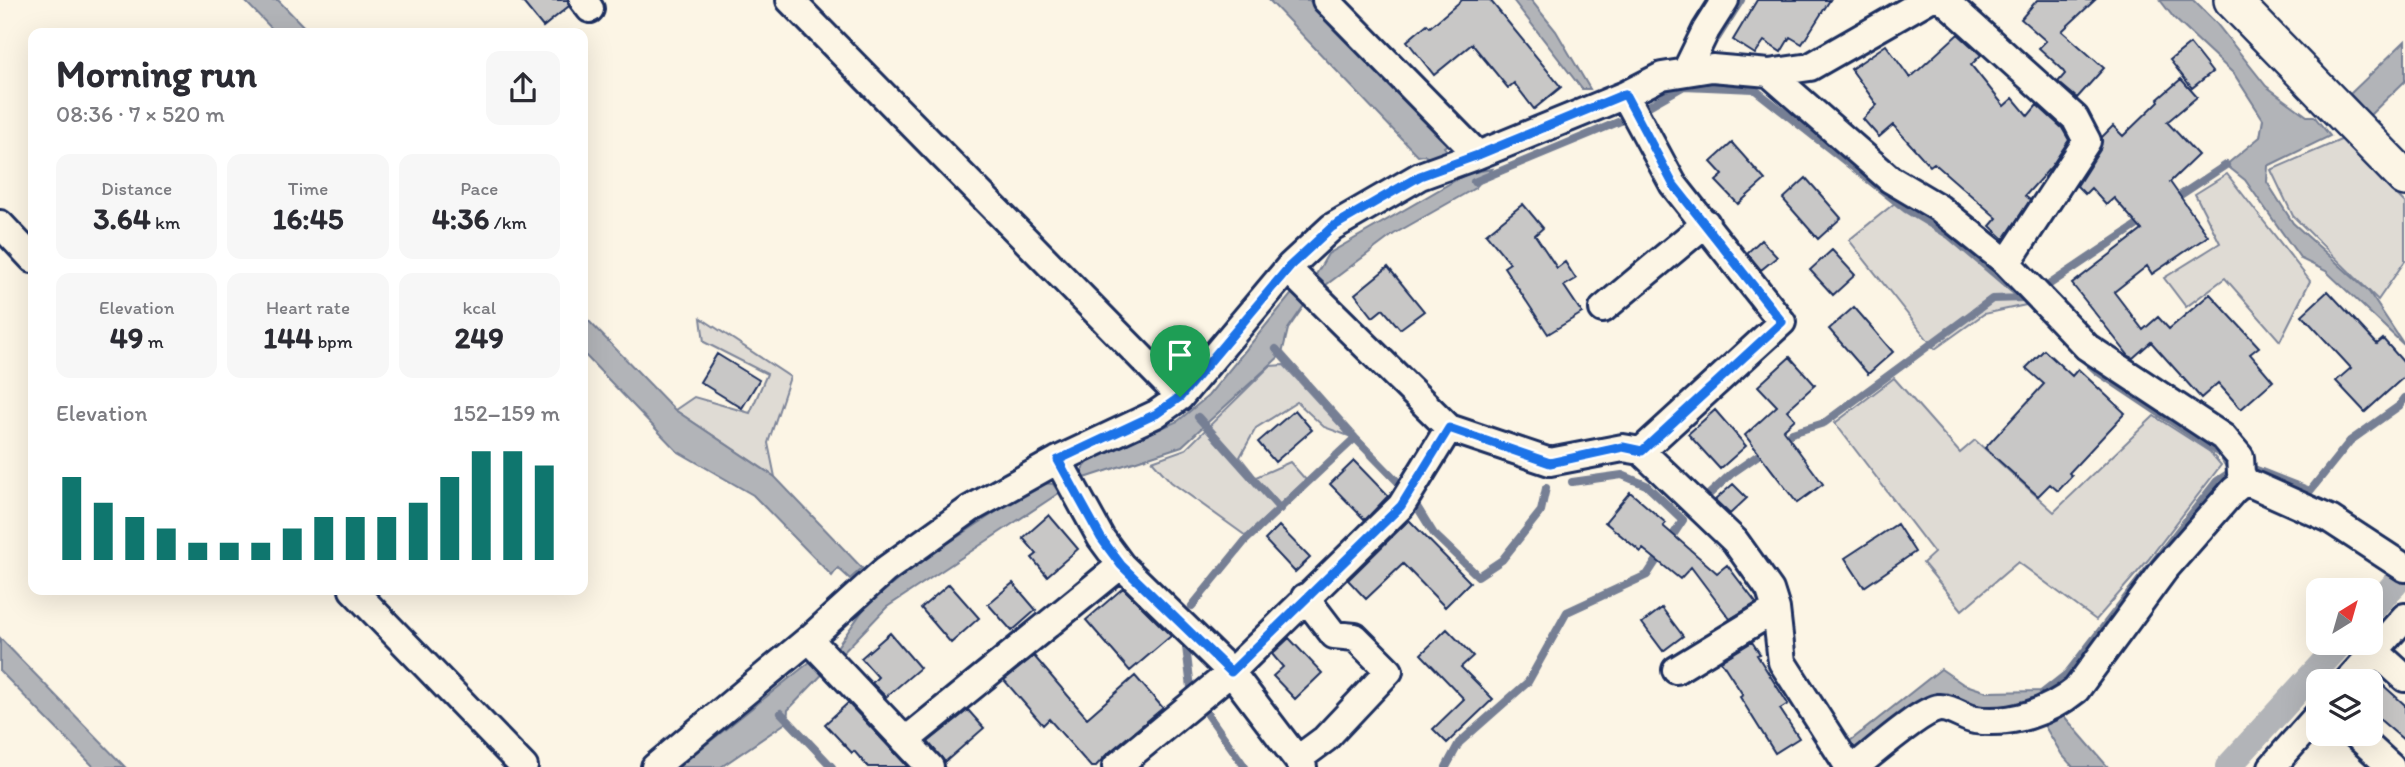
<!DOCTYPE html>
<html lang="en">
<head>
<meta charset="utf-8">
<style>
  :root { --surface:#fff; --page:#f7f7f7; --text:#2b2b33; --muted:#7c7c81; --accent:#0f766e }
  body { margin:0; font-family:Itim,sans-serif; background:var(--page); color:var(--text); height:100vh; display:flex; flex-direction:column; font-size:26px; white-space:nowrap }
  * { box-sizing:border-box; margin:0 }
  p { font-size:23px; color:var(--muted) }
  .icon { flex:none; width:38px; height:38px; fill:none; stroke:currentColor; stroke-width:2; stroke-linecap:round; stroke-linejoin:round }
  .map { position:relative; flex:1; overflow:hidden }
  .drawer { position:absolute; left:28px; top:28px; width:560px; height:567px; display:flex; flex-direction:column; background:var(--surface); border-radius:14px; box-shadow:0 7px 28px #0002 }
  .drawer>* { flex:none }
  .needle { width:46px; rotate:37deg }
  .controls { position:absolute; left:2306px; top:578px; display:grid; gap:14px }
  .controls a { display:grid; place-items:center; width:77px; height:77px; border-radius:14px; background:var(--surface); box-shadow:0 7px 28px #0002; font-size:35px }
  .pin { position:absolute; display:grid; place-items:center; width:60px; height:60px; color:#fff; margin:-72px -30px; border-radius:50% 50% 50% 0; rotate:-45deg; box-shadow:0 0 7px #0007 }
  .pin .icon { rotate:45deg }
  .round { display:grid; place-items:center; flex:none; width:74px; height:74px; border-radius:14px; background:var(--page) }
  .headline { display:flex; align-items:center; justify-content:space-between; height:119px; padding:0 28px }
  h1 { font-size:38px; font-weight:700; line-height:52px }
  .figures { display:grid; grid-template-columns:repeat(3,1fr); gap:10px; height:119px; padding:7px 28px }
  .figures div { display:grid; align-content:center; border-radius:14px; background:var(--page); text-align:center }
  .figures b { font-size:30px; font-weight:700 }
  .figures small { font-size:19px; font-weight:400 }
  .figures p { font-size:19px }
  .chart { height:196px; padding:14px 28px }
  .chart p { display:flex; justify-content:space-between }
  .chart svg { width:100%; height:126px; margin-top:7px; stroke:var(--accent); stroke-width:6 }
  .map>svg:first-child { display:block }
</style>
</head>
<body>
<div class="map">
<svg width="2405" height="767" viewBox="0 0 2405 767">
  <rect width="100%" height="100%" fill="#fcf5e5"/>
  <filter id="ink" filterUnits="userSpaceOnUse"><feTurbulence type="fractalNoise" baseFrequency=".0143" numOctaves="2"/><feDisplacementMap in="SourceGraphic" scale="14" xChannelSelector="R" yChannelSelector="G"/><feConvolveMatrix kernelMatrix="1 2 1 2 8 2 1 2 1" color-interpolation-filters="sRGB"/></filter>
  <g filter="url(#ink)">
    <path fill="#dfdbd4" stroke="#7d8599" stroke-width="2" d="M2343 139 2405 203V261L2378 300 2293 216 2271 170Z
      M2227 174 2310 281 2280 341 2225 278 2186 307 2164 278 2220 243 2195 194Z
      M1901 198 2014 281 2026 305 1984 314 1935 349 1849 240Z
      M701 318 790 377 768 443 775 477 675 410 694 397 750 413 767 374 704 342Z
      M1284 365 1349 436 1324 427 1297 402 1256 428 1240 457 1256 477 1290 462 1306 480 1246 536 1171 482 1152 461 1186 449 1270 366Z
      M1894 378 1960 453 1975 440 2054 512 2154 416 2210 452 2221 465 2148 560 2096 620 2018 562 1962 610 1923 563 1934 553 1835 423Z"/>
    <path fill="#b2b4b8" stroke="#767f94" stroke-width="2" d="M244 0H278L310 33H276Z
      M1269 0H1309L1448 144 1444 147 1448 152 1430 159 1424 155 1418 156Z
      M1513 0H1531L1556 31 1590 89H1582Z
      M2160 0H2193L2216 23 2266 86 2307 116H2314L2330 136 2268 166 2267 182 2293 223 2369 292 2405 346 2326 271 2301 259 2245 180 2226 165 2260 137 2263 119 2234 74 2174 18Z
      M2405 41V81L2370 115 2350 94Z
      M1492 169 1475 188 1394 234 1310 297 1288 329 1282 354 1182 446 1085 478 1081 471 1090 460 1178 421 1208 396 1294 291 1314 278 1328 254 1468 173Z
      M583 315 675 410 775 477 862 568 850 579 838 568 832 576 753 495 677 451 583 353Z
      M1040 483 1053 484 1059 493 887 607 788 710 787 722 721 767H678L811 661 820 663 837 647 866 606 921 561Z
      M0 638 125 767H94L0 671Z
      M1941 669 1963 684 1987 692 2041 691 2073 677 2069 685 2032 702 1988 708 1938 694 1855 758 1845 745Z
      M2063 715 2108 767H2073L2062 755 2041 720Z"/>
    <g fill="none" stroke-linecap="round" stroke-linejoin="round">
      <path stroke="#767f94" stroke-width="8" d="M1717 38 1741 0
        M1647 107 1684 86 1754 89 1906 209 1949 235 2023 298
        M1474 182 1623 120
        M2173 200 2226 165
        M2050 284 2145 220
        M1276 349 1355 438 1399 483
        M1198 417 1280 509
        M1781 440 1792 433 1824 423 1992 299 2024 298
        M2254 469 2310 491 2350 441 2399 406 2405 398
        M1704 499 1731 474 1767 449
        M1416 505 1434 534 1478 576 1502 560 1541 511 1546 488
        M1192 606 1245 541 1355 438
        M1186 647 1191 688
        M2043 693 2067 674 2217 481 2232 471 2222 455 2098 372 2084 359
        M1206 712 1245 767
        M781 713 832 767
        M1446 767 1459 743 1528 682 1567 612 1647 575 1683 520 1646 485 1622 475 1572 482"/>
      <path stroke="#b2b4b8" stroke-width="26" d="M2371 610 2405 573
        M2228 767 2342 642"/>
    </g>
    <path fill="#c8c7c6" stroke="#1b2f5e" stroke-width="2" d="M521 0H568L569 6 543 27Z
      M1462 0H1490L1561 87 1534 109 1514 83 1508 88 1472 44 1434 75 1407 41 1427 24 1430 27Z
      M1757 0H1830L1802 44 1790 37 1781 52 1764 41 1755 54 1733 40Z
      M2037 0H2095L2062 31 2104 68 2077 98 2058 82 2065 74 2061 68 2039 48 2046 41 2021 19Z
      M1958 34 1981 55 1971 65 2004 106 2013 98 2028 116 2037 105 2062 128 2069 140 2051 167 2025 196 2030 200 2004 239 1990 226 1997 218 1934 163 1930 166 1893 125 1879 137 1863 119 1877 105 1851 69 1886 45 1910 78Z
      M2190 44 2212 72 2192 88 2170 60Z
      M2181 79 2197 97 2167 122 2198 155 2170 182 2208 236 2152 274 2147 266 2114 292 2143 330 2158 317 2169 329 2210 294 2259 347 2250 354 2273 381 2241 409 2218 383 2201 398 2151 342 2133 358 2129 356 2072 284 2142 230 2114 198 2106 205 2091 188 2085 194 2077 186 2100 150 2102 137 2113 126 2123 136 2159 101 2158 99Z
      M1732 143 1765 180 1738 204 1716 181 1723 175 1711 162Z
      M1806 178 1841 218 1818 239 1783 199Z
      M1523 204 1543 228 1535 235 1557 268 1565 262 1576 279 1564 286 1582 313 1548 334 1504 267 1510 263 1486 234Z
      M1761 240 1777 257 1761 270 1747 253Z
      M1832 250 1855 275 1833 295 1810 270Z
      M1388 267 1424 311 1400 329 1383 309 1373 317 1355 294Z
      M2328 291 2377 344 2383 339 2405 364V376L2365 412 2336 381 2351 368 2302 315Z
      M1854 307 1893 352 1868 374 1829 329Z
      M2044 350 2072 376 2078 369 2125 413 2069 473 2072 476 2058 491 2050 484 2038 496 1985 448 2044 384 2026 368Z
      M717 354 759 380 742 408 700 382Z
      M1790 357 1815 385 1787 410 1795 419 1783 430 1823 484 1797 503 1745 435 1777 406 1758 386Z
      M1295 410 1312 430 1275 462 1258 442Z
      M1715 410 1746 446 1720 469 1688 434Z
      M1354 461 1388 496 1365 520 1330 484Z
      M1733 484 1747 498 1730 514 1715 500Z
      M1630 492 1666 523 1663 526 1717 573 1727 565 1756 603 1730 619 1691 567 1680 579 1643 549 1641 552 1605 522Z
      M1049 515 1078 549 1047 576 1032 558 1037 554 1023 538Z
      M1409 520 1470 582 1445 607 1403 564 1366 599 1348 580Z
      M1897 524 1915 552 1864 587 1845 558Z
      M1279 526 1310 558 1295 572 1265 540Z
      M1013 583 1036 610 1012 631 988 604Z
      M949 584 979 618 951 643 921 608Z
      M1123 588 1171 636 1130 671 1086 620Z
      M1662 608 1683 636 1663 651 1642 623Z
      M1447 629 1473 656 1461 667 1493 699 1447 743 1433 729 1464 699 1421 654Z
      M890 633 920 668 886 697 872 683 878 677 861 658Z
      M1289 638 1322 673 1295 699 1273 676 1283 667 1272 654Z
      M1752 642 1760 654 1757 655 1788 704 1780 709 1799 738 1775 753 1740 697 1743 695 1721 661Z
      M1034 656 1087 718 1135 676 1163 708 1106 755 1095 767H1091L1049 719 1043 725 1004 680Z
      M2373 676 2405 705V741L2371 712V679Z
      M848 703 908 767H868L854 751 852 753 825 724Z
      M968 710 984 728 945 762 928 742Z"/>
    <g fill="none" stroke-linecap="round" stroke-linejoin="round">
      <g stroke="#1b2f5e" stroke-width="32">
        <path id="minor" d="M583 0 590 9
          M790 0 1180 397
          M1326 0 1478 155
          M1944 0 2075 118 2087 141 2007 263
          M1686 71 1706 30 1725 0
          M1769 73 1890 179 1939 208 2007 263 2087 347 2223 437 2240 457 2241 473 2245 481 2330 519 2405 568
          M1625 95 1673 184 1782 322 1641 451
          M0 224 33 259
          M1288 269 1449 428 1550 462 1623 448 1641 451 1735 541 1770 590 1776 609 1782 662 1849 767
          M1603 309 1706 223
          M1058 460 1101 538 1121 565 1231 672 1303 767
          M353 590 524 767
          M809 639 930 767
          M2375 651 2405 678
          M1676 670 1776 609
          M2348 681 2405 617
          M2354 733 2391 767
          M905 741 1121 565
          M1298 759 1325 739 1389 671 1355 637 1334 635 1305 597
          M655 767 809 639 885 570 970 509 1058 460 1156 414 1180 397 1290 266 1332 227 1420 176 1478 155 1625 95 1662 76 1712 68 1769 73 1810 67 1927 0
          M1116 767 1231 672 1401 506 1449 428
          M1855 767C1872 754 1921 710 1939 708 1951 707 1964 718 1975 720 2011 725 2049 712 2076 690L2164 570 2234 490 2245 481
          M2272 767 2319 714"/>
      </g>
      <g stroke="#1b2f5e" stroke-width="40">
        <path id="major" d="M2232 0 2405 178"/>
      </g>
      <use href="#minor" stroke="#fcf5e5" stroke-width="26"/>
      <use href="#major" stroke="#fcf5e5" stroke-width="35"/>
    </g>
  </g>
  <g fill="none" stroke-linecap="round" stroke-linejoin="round" filter="url(#ink)">
    <g stroke="#fff" stroke-width="14">
      <path id="route" d="M1625 94 1673 184 1782 322 1642 451 1623 447 1550 463 1449 428 1401 506 1231 672 1121 565 1101 538 1058 460 1156 414 1180 397 1290 266 1332 227 1420 176 1478 155Z"/>
    </g>
    <use href="#route" stroke="#1a73e8" stroke-width="9"/>
  </g>
</svg>
<div class="controls">
<a><svg class="needle" viewBox="-14 -14 28 28"><path d="M0-13l5 13h-10z" fill="#e53935"/><path d="M0 13l5-13h-10z" fill="#7c7c81"/></svg></a>
<a><svg class="icon" aria-label="layers" viewBox="0 0 24 24"><path d="M12 4l9 5-9 5-9-5zM3 14l9 5 9-5"/></svg></a>
</div>
<div class="pin" style="left:1180px;top:397px;background:#1e9e55"><svg class="icon" aria-label="arrive" viewBox="0 0 24 24"><path d="M6 21V4h12l-3 4 3 4H6"/></svg></div>
<section class="drawer">
<div class="headline"><div><h1>Morning run</h1><p>08:36 · 7 × 520 m</p></div><a class="round"><svg class="icon" aria-label="share" viewBox="0 0 24 24"><path d="M12 15V3M7 8l5-5 5 5M5 13v7h14v-7"/></svg></a></div>
<div class="figures">
<div><p>Distance</p><b>3.64<small> km</small></b></div>
<div><p>Time</p><b>16:45</b></div>
<div><p>Pace</p><b>4:36<small> /km</small></b></div>
</div>
<div class="figures">
<div><p>Elevation</p><b>49<small> m</small></b></div>
<div><p>Heart rate</p><b>144<small> bpm</small></b></div>
<div><p>kcal</p><b>249</b></div>
</div>
<div class="chart"><p><span>Elevation</span>152–159 m</p>
<svg viewBox="0 0 160 44" preserveAspectRatio="none"><path d="M5 44V15M15 44V24M25 44V29M35 44V33M45 44V38M55 44V38M65 44V38M75 44V33M85 44V29M95 44V29M105 44V29M115 44V24M125 44V15M135 44V6M145 44V6M155 44V11"/></svg>
</div>
</section>
</div>
</body>
</html>
